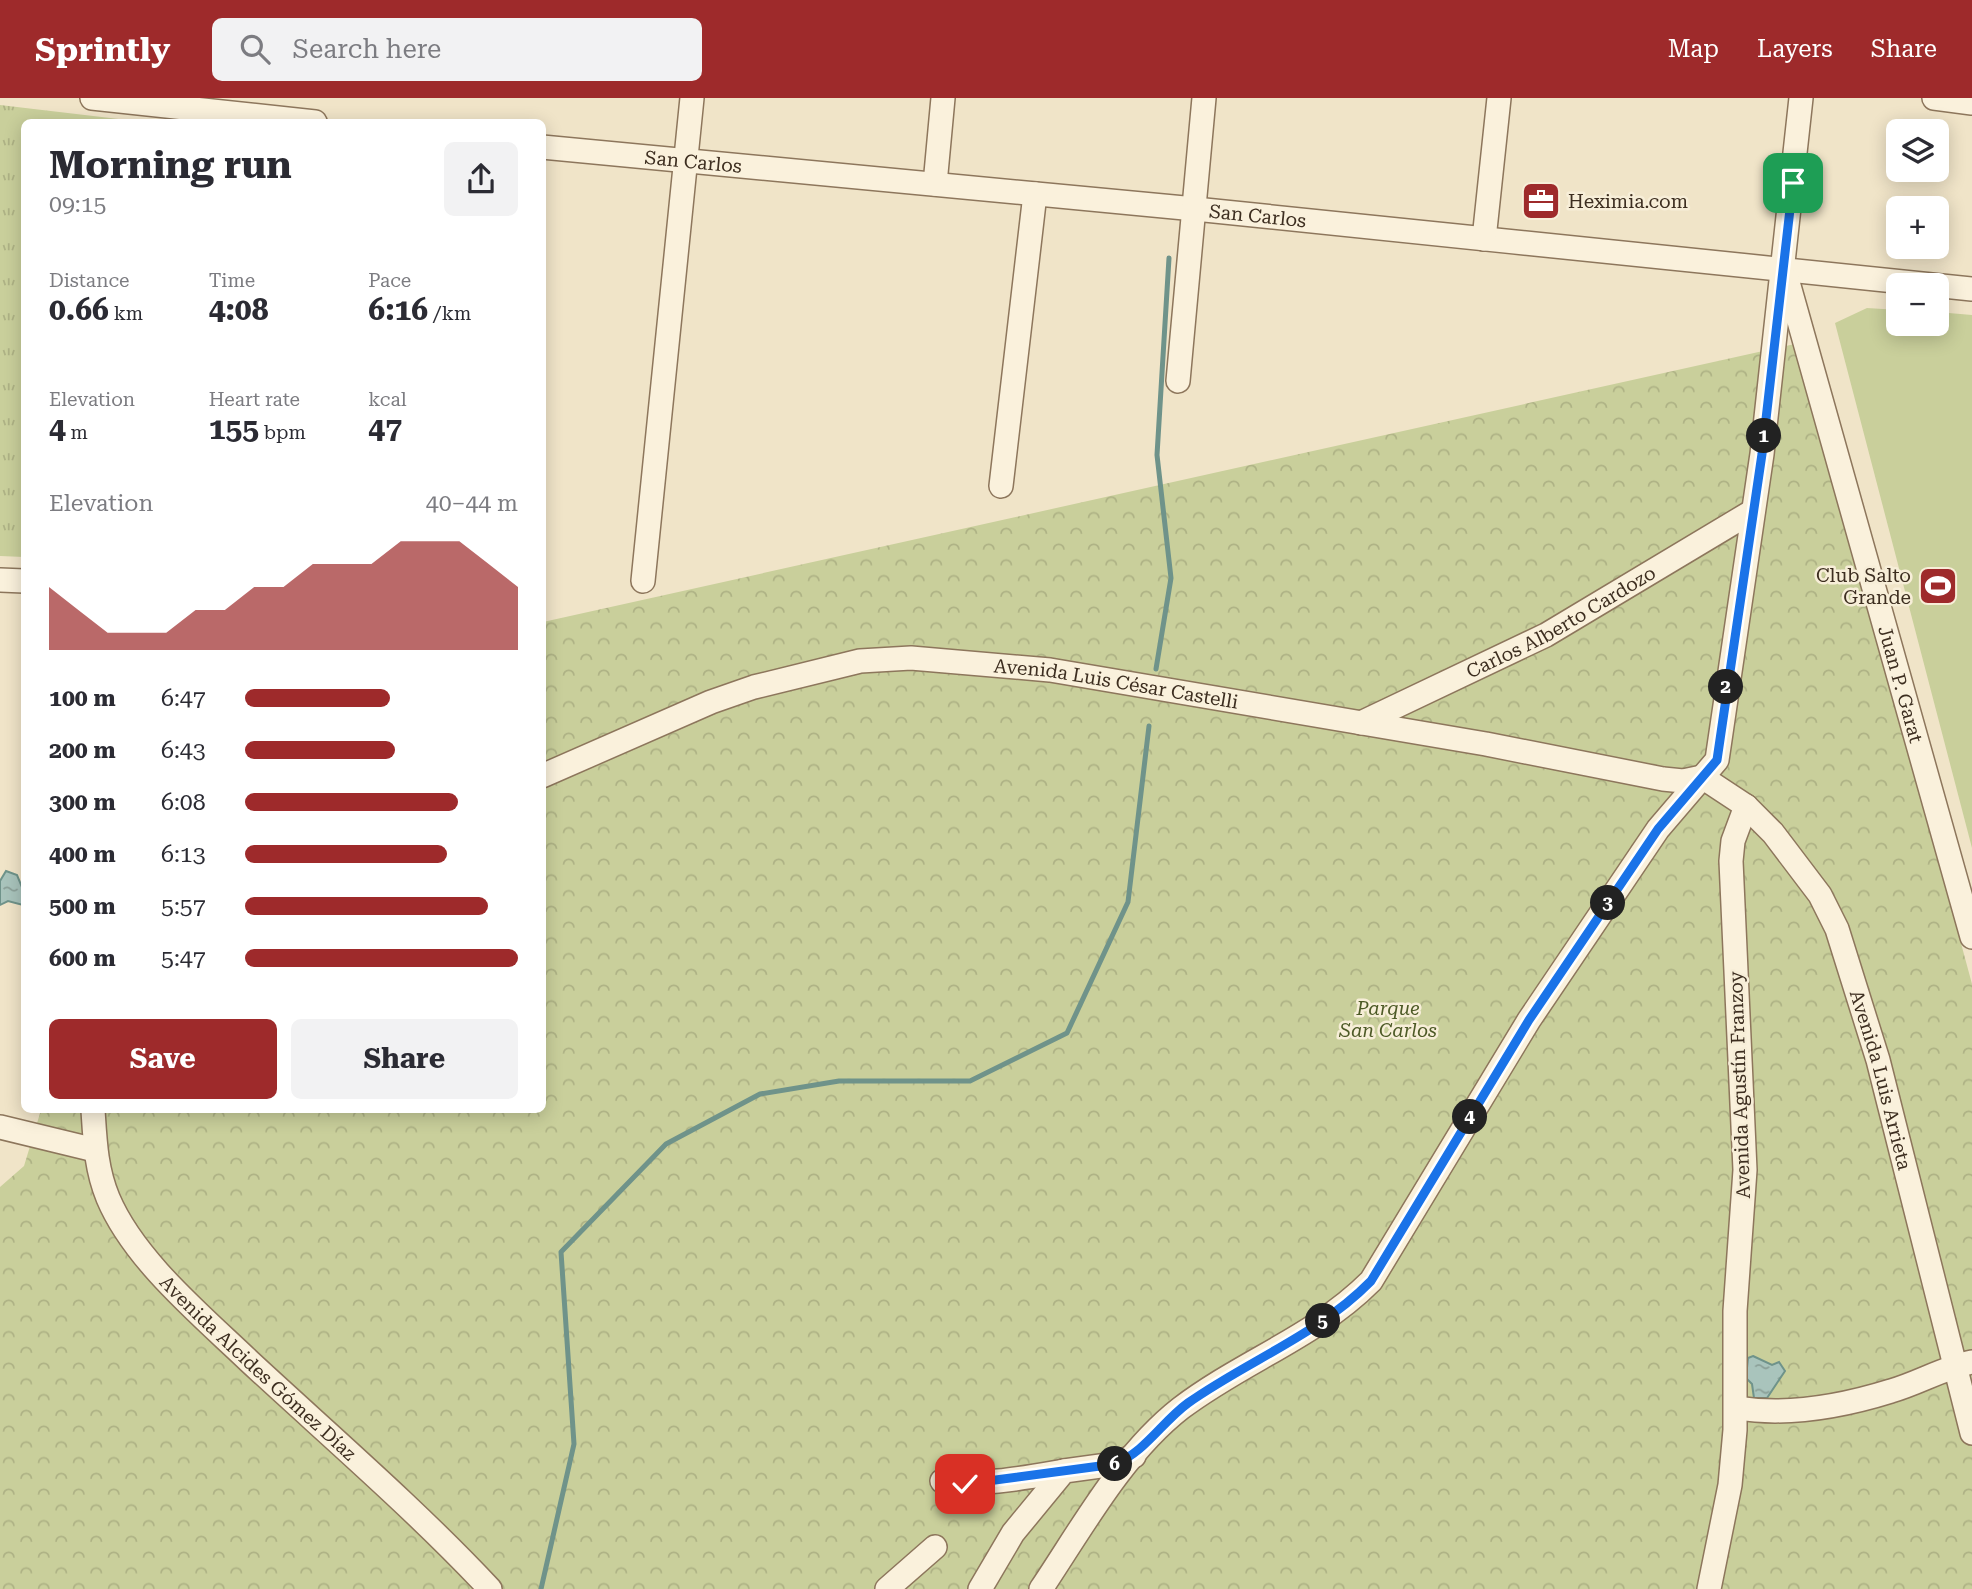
<!DOCTYPE html>
<html lang="en">
<head>
<meta charset="utf-8">
<style>
  :root { --surface:#fff; --page:#f2f2f3; --text:#2b2b33; --muted:#7c7c81; --accent:#9e2a2b }
  body { margin:0; font-family:"Roboto Serif",serif; background:var(--page); color:var(--text); height:100vh; display:flex; flex-direction:column; font-size:26px; white-space:nowrap }
  * { box-sizing:border-box; margin:0 }
  p { font-size:23px; color:var(--muted) }
  .icon { flex:none; width:38px; height:38px; fill:none; stroke:currentColor; stroke-width:2; stroke-linecap:round; stroke-linejoin:round }
  .map { position:relative; flex:1; overflow:hidden }
  .panel { position:absolute; left:21px; top:21px; width:525px; height:994px; display:flex; flex-direction:column; background:var(--surface); border-radius:10px; box-shadow:0 4px 18px #0003 }
  .panel>* { flex:none }
  .fabs { position:absolute; left:1886px; top:21px; display:grid; gap:14px }
  .fabs a { display:grid; place-items:center; width:63px; height:63px; border-radius:10px; background:var(--surface); box-shadow:0 4px 18px #0003; font-size:35px }
  .pin { position:absolute; display:grid; place-items:center; width:60px; height:60px; color:#fff; margin:-30px; border-radius:14px; box-shadow:0 4px 10px #0006 }
  .km { position:absolute; width:35px; height:35px; margin:-18px; border-radius:50%; background:#222; color:#fff; font-size:19px; line-height:35px; text-align:center }
  .round { display:grid; place-items:center; flex:none; width:74px; height:74px; border-radius:10px; background:var(--page) }
  .headline { display:flex; align-items:center; justify-content:space-between; height:119px; padding:0 28px }
  h1 { font-size:38px; font-weight:700; line-height:52px }
  .figures { display:grid; grid-template-columns:repeat(3,1fr); gap:10px; height:119px; padding:7px 28px }
  .figures div { display:grid; align-content:center }
  .figures b { font-size:30px; font-weight:700 }
  .figures small { font-size:19px; font-weight:400 }
  .figures p { font-size:19px }
  .chart { height:196px; padding:14px 28px }
  .chart p { display:flex; justify-content:space-between }
  .chart svg { width:100%; height:126px; margin-top:7px; fill:var(--accent); opacity:.7 }
  .cta { display:flex; gap:14px; margin-top:auto; padding:14px 28px }
  .cta a { flex:1; height:80px; border-radius:10px; background:var(--accent); color:#fff; font-size:28px; font-weight:700; line-height:80px; text-align:center }
  .cta a+a { background:var(--page); color:var(--text) }
  ul { padding:0 28px; list-style:none; font-size:23px }
  li { display:grid; grid-template-columns:112px 84px 1fr; align-items:center; height:52px }
  li i { height:18px; border-radius:9px; background:var(--accent) }
  header { display:flex; align-items:center; gap:42px; box-sizing:border-box; height:98px; padding:0 35px; background:var(--accent); color:#fff }
  header strong { font-size:33px }
  nav { display:flex; gap:38px; margin-inline-start:auto; font-size:24px }
  .search { width:490px; height:63px; background:var(--page); display:flex; align-items:center; gap:18px; box-sizing:border-box; padding:0 24px; border-radius:10px; color:var(--muted); font-size:26px }
  .map>svg:first-child { display:block }
</style>
</head>
<body>
<header>
<strong>Sprintly</strong>
<div class="search"><svg class="icon" aria-label="search" viewBox="0 0 24 24"><circle cx="10" cy="10" r="6"/><path d="M15 15l6 6"/></svg>Search here</div>
<nav><a>Map</a><a>Layers</a><a>Share</a></nav>
</header>
<div class="map">
<svg width="1972" height="1491" viewBox="0 0 1972 1491">
  <defs>
    <pattern id="grass-tufts" width="24" height="20" patternUnits="userSpaceOnUse" patternTransform="scale(1.75)"><rect width="24" height="20" fill="#c9cf9b"/><path d="M3 7l-1-3M5 7V3M7 7l1-3M15 17l-1-3M17 17v-4M19 17l1-3" fill="none" stroke="#aeb285"/></pattern>
    <pattern id="park-crowns" width="20" height="18" patternUnits="userSpaceOnUse" patternTransform="scale(1.75)"><rect width="20" height="18" fill="#c9cf9b"/><path d="M2 6a3 3 0 1 1 6 0M12 15a3 3 0 1 1 6 0" fill="none" stroke="#aeb285"/></pattern>
    <pattern id="water-ripples" width="26" height="14" patternUnits="userSpaceOnUse" patternTransform="scale(1.75)"><rect width="26" height="14" fill="#a9c4bc"/><path d="M2 4q2-2 4 0t4 0M15 11q2-2 4 0t4 0" fill="none" stroke="#8ba098"/></pattern>
  </defs>
  <rect width="100%" height="100%" fill="#f0e4c8"/>
  <path fill="url(#grass-tufts)" d="M0 7 144 24H24V459L0 458Z"/>
  <path fill="url(#park-crowns)" d="M1799 245 1972 886V1491H0V1089L24 1068 41 1012H542L543 524Z"/>
  <path fill="#c9cf9b" d="M1867 210 1899 212V226H1937V214L1972 217V750L1835 225Z"/>
  <path fill="url(#water-ripples)" stroke="#6f938a" stroke-width="2" d="M6 773 17 777 24 794 23 807 8 803 0 807V783Z
    M1753 1258 1772 1267 1779 1264 1785 1273 1767 1300H1754L1752 1286 1746 1280 1748 1260Z"/>
  <g fill="none" stroke-linecap="round" stroke-linejoin="round">
    <path stroke="#6f938a" stroke-width="5" d="M1156 571 1171 480 1157 357 1169 160
      M541 1491 574 1346 561 1154 666 1046 760 996 839 983H970L1067 935 1128 804 1149 628"/>
    <g stroke="#8d765c" stroke-width="26">
      <g id="minor">
        <path d="M92 0 315 24"/>
        <path d="M1934 0 1972 5"/>
        <path id="s1" d="M542 49 1195 111 1972 191"/>
        <path d="M935 86 943 0"/>
        <path d="M1484 141 1499 0"/>
        <path id="s2" d="M1786 177 1972 839"/>
        <path d="M1178 283 1204 0"/>
        <path d="M1001 388 1035 96"/>
        <path d="M0 482 24 483"/>
        <path d="M643 483 692 0"/>
        <path id="s3" d="M1361 625 1546 537 1753 413"/>
        <path id="s4" d="M542 678 711 604 754 589 860 563 911 560 1050 572 1486 646 1663 681 1683 683 1702 679"/>
        <path id="s5" d="M1702 679 1746 708 1773 735 1820 797 1837 831 1878 962 1972 1335"/>
        <path id="s6" d="M93 1012C95 1043 96 1071 108 1100 134 1162 202 1218 250 1264 331 1339 415 1411 490 1491"/>
        <path d="M0 1029 95 1052"/>
        <path d="M1737 1310C1787 1318 1843 1308 1891 1293 1919 1285 1943 1270 1972 1264"/>
        <path d="M942 1383C983 1388 1023 1380 1064 1373"/>
        <path d="M887 1491 935 1449"/>
        <path d="M980 1491 1013 1435 1064 1373 1115 1366 1134 1358"/>
        <path d="M1041 1491C1082 1430 1122 1356 1181 1310 1243 1263 1315 1239 1371 1183L1529 922 1658 731 1717 662 1762 356 1801 0"/>
        <path d="M1709 1491 1730 1387 1735 1332V1213L1745 1072 1731 763 1733 743 1746 708"/>
      </g>
    </g>
    <use href="#minor" stroke="#faf1dc" stroke-width="23"/>
  </g>
  <g fill="none" stroke-linecap="round" stroke-linejoin="round">
    <g stroke="#fff" stroke-width="14">
      <path id="route" d="M965 1386 1115 1366C1145 1354 1162 1324 1188 1305 1249 1262 1318 1237 1371 1183L1529 922 1658 731 1717 662 1762 356 1793 85"/>
    </g>
    <use href="#route" stroke="#1a73e8" stroke-width="9"/>
  </g>
  <defs>
    <g id="office-square" transform="scale(2.0125)"><rect x="-9" y="-9" width="18" height="18" rx="4" fill="#9e2a2b" stroke="#f7eed8"/><path d="M-6-3h4V-5.5h4V-3h4V5H-6ZM-1-4.5V-3h2v-1.5ZM-6 0V1H6V0Z" fill="#fff"/></g>
    <g id="stadium-square" transform="scale(2.0125)"><rect x="-9" y="-9" width="18" height="18" rx="4" fill="#9e2a2b" stroke="#f7eed8"/><path d="M0-5a6.5 5 0 1 0 0 10a6.5 5 0 1 0 0-10ZM-3.5-1.8h7v3.6h-7Z" fill="#fff"/></g>
  </defs>
  <g fill-rule="evenodd">
    <use href="#office-square" x="1541" y="103"/>
    <use href="#stadium-square" x="1938" y="488"/>
  </g>
  <g text-anchor="middle" stroke-width="5" stroke-linejoin="round" paint-order="stroke">
    <g font-size="19" fill="#3d2e20" stroke="#f7eed8">
      <text dy="7" stroke="none"><textPath href="#s1" startOffset="152">San Carlos</textPath></text>
      <text dy="7" stroke="none"><textPath href="#s1" startOffset="719">San Carlos</textPath></text>
      <text dy="7" stroke="none"><textPath href="#s3" startOffset="224">Carlos Alberto Cardozo</textPath></text>
      <text dy="7" stroke="none"><textPath href="#s4" startOffset="597">Avenida Luis César Castelli</textPath></text>
      <text dy="7" stroke="none"><textPath href="#s2" startOffset="425">Juan P. Garat</textPath></text>
      <text dy="7" stroke="none"><textPath href="#s5" startOffset="364">Avenida Luis Arrieta</textPath></text>
      <text transform="translate(1739 987) rotate(-92)" y="7">Avenida Agustín Franzoy</text>
      <text dy="7" stroke="none"><textPath href="#s6" startOffset="318">Avenida Alcides Gómez Díaz</textPath></text>
    </g>
    <g font-size="19" fill="#3d2e20" stroke="#f7eed8" text-anchor="start">
      <text x="1568" y="110">Heximia.com</text>
      <text x="1911" y="484" text-anchor="end">Club Salto<tspan x="1911" dy="22">Grande</tspan></text>
    </g>
    <g font-size="19" font-style="italic" fill="#4d5a26" stroke="#f7eed8">
      <text x="1388" y="917">Parque<tspan x="1388" dy="22">San Carlos</tspan></text>
    </g>
  </g>
</svg>
<div class="fabs">
<a><svg class="icon" aria-label="layers" viewBox="0 0 24 24"><path d="M12 4l9 5-9 5-9-5zM3 14l9 5 9-5"/></svg></a>
<a>+</a>
<a>−</a>
</div>
<div class="pin" style="left:1793px;top:85px;background:#1e9e55"><svg class="icon" aria-label="arrive" viewBox="0 0 24 24"><path d="M6 21V4h12l-3 4 3 4H6"/></svg></div>
<div class="pin" style="left:965px;top:1386px;background:#d93025"><svg class="icon" aria-label="check" viewBox="0 0 24 24"><path d="M5 12l5 5 9-10"/></svg></div>
<b class="km" style="left:1764px;top:338px">1</b>
<b class="km" style="left:1726px;top:589px">2</b>
<b class="km" style="left:1608px;top:805px">3</b>
<b class="km" style="left:1470px;top:1019px">4</b>
<b class="km" style="left:1323px;top:1223px">5</b>
<b class="km" style="left:1115px;top:1366px">6</b>
<section class="panel">
<div class="headline"><div><h1>Morning run</h1><p>09:15</p></div><a class="round"><svg class="icon" aria-label="share" viewBox="0 0 24 24"><path d="M12 15V3M7 8l5-5 5 5M5 13v7h14v-7"/></svg></a></div>
<div class="figures">
<div><p>Distance</p><b>0.66<small> km</small></b></div>
<div><p>Time</p><b>4:08</b></div>
<div><p>Pace</p><b>6:16<small> /km</small></b></div>
</div>
<div class="figures">
<div><p>Elevation</p><b>4<small> m</small></b></div>
<div><p>Heart rate</p><b>155<small> bpm</small></b></div>
<div><p>kcal</p><b>47</b></div>
</div>
<div class="chart"><p><span>Elevation</span>40–44 m</p>
<svg viewBox="0 0 160 44" preserveAspectRatio="none"><path d="M0 44V22L10 30L20 38L30 38L40 38L50 30L60 30L70 22L80 22L90 14L100 14L110 14L120 6L130 6L140 6L150 14L160 22V44z"/></svg>
</div>
<ul>
<li><b>100 m</b>6:47<i style="width:53%"></i></li>
<li><b>200 m</b>6:43<i style="width:55%"></i></li>
<li><b>300 m</b>6:08<i style="width:78%"></i></li>
<li><b>400 m</b>6:13<i style="width:74%"></i></li>
<li><b>500 m</b>5:57<i style="width:89%"></i></li>
<li><b>600 m</b>5:47<i style="width:100%"></i></li>
</ul>
<div class="cta"><a>Save</a><a>Share</a></div>
</section>
</div>
</body>
</html>
